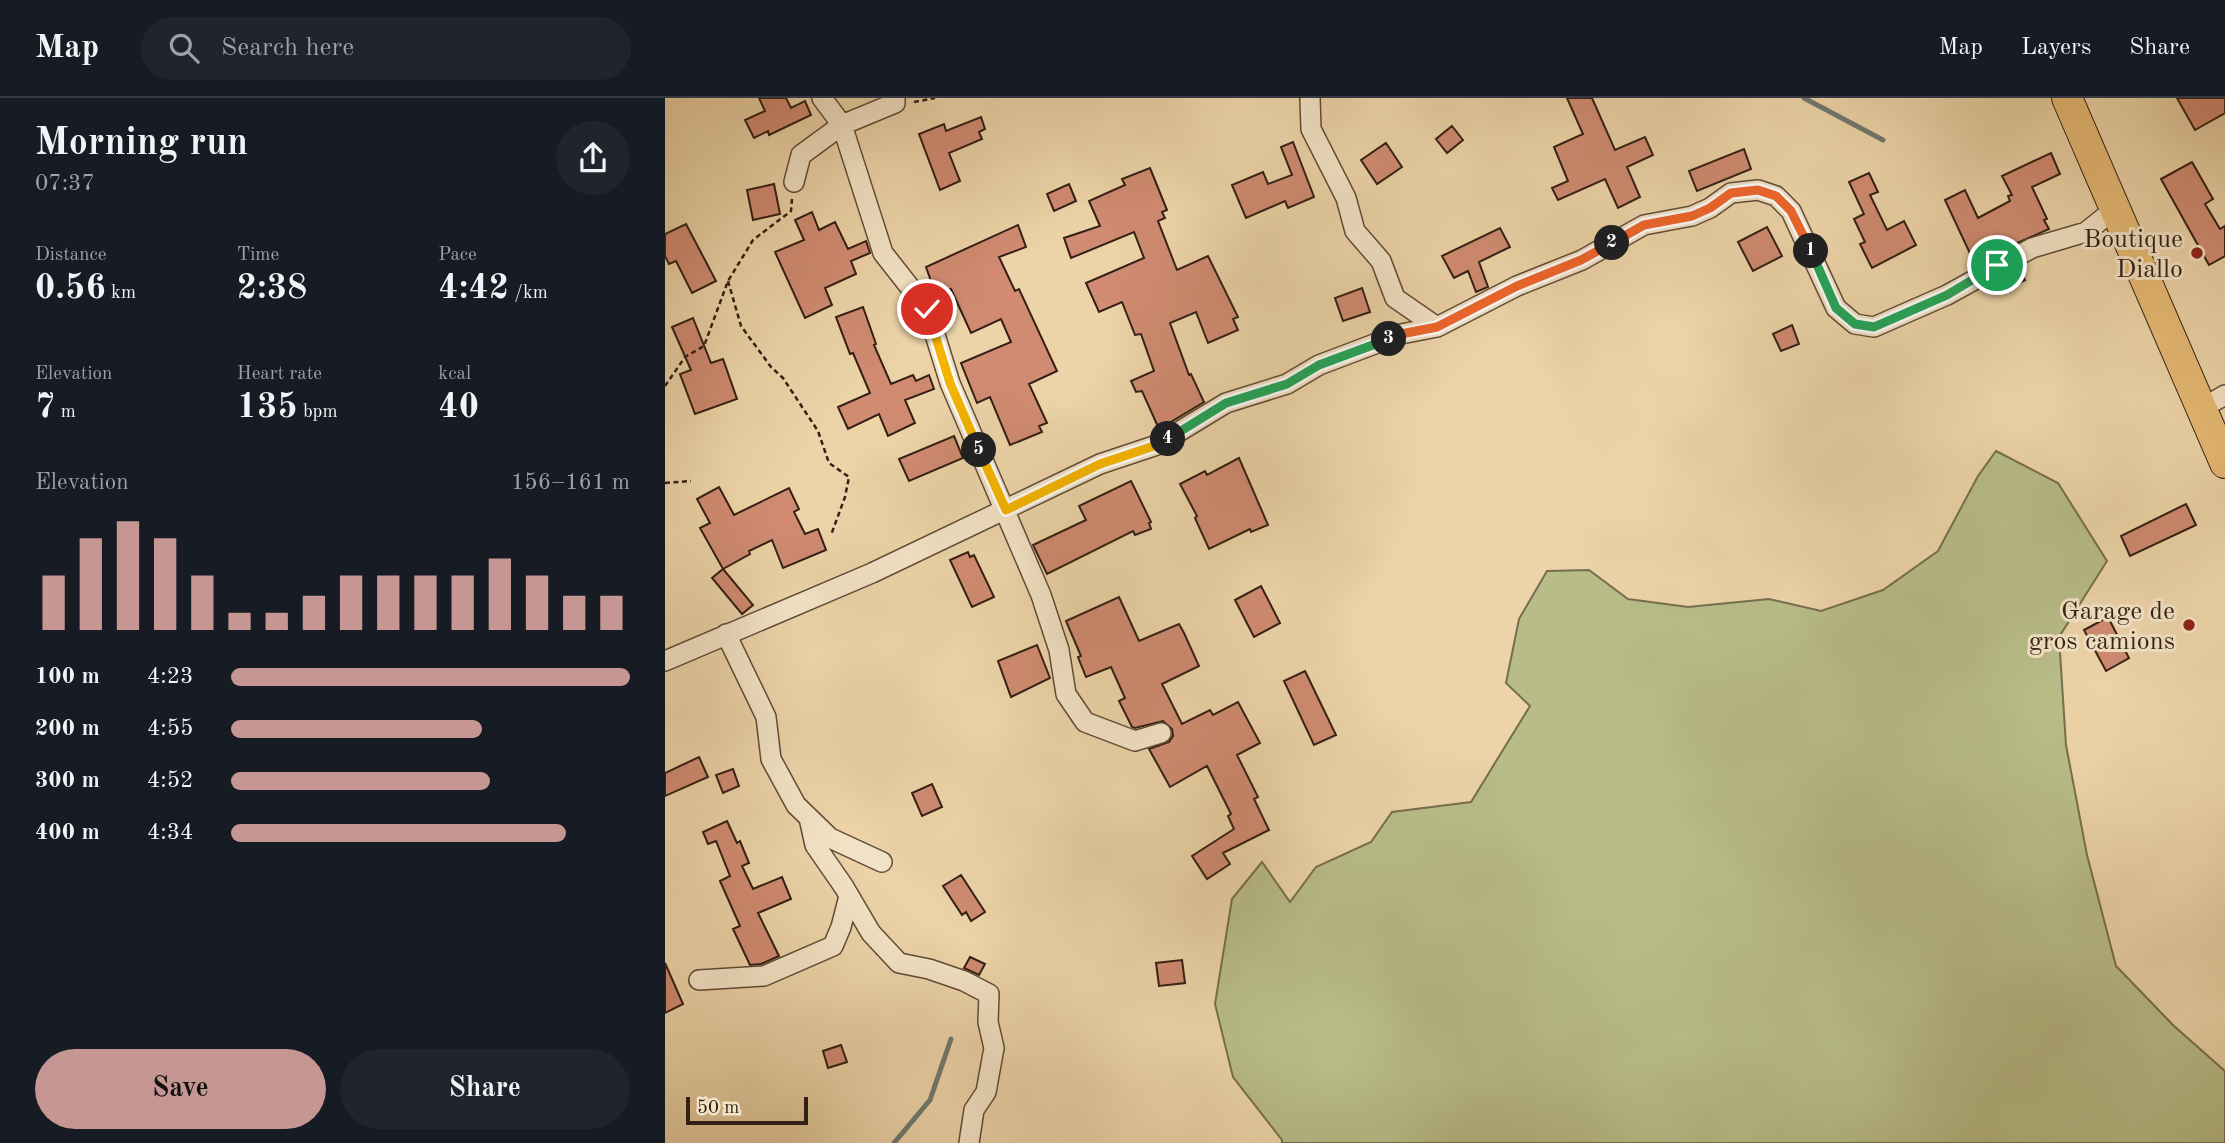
<!DOCTYPE html>
<html lang="en">
<head>
<meta charset="utf-8">
<style>
  :root { --surface:#171b24; --page:#20242c; --text:#f1f3f6; --muted:#9ea1a6; --line:#363941; --accent:#c59692 }
  body { margin:0; font-family:"Old Standard TT",serif; background:var(--page); color:var(--text); height:100vh; display:flex; flex-direction:column; font-size:26px; white-space:nowrap }
  * { box-sizing:border-box; margin:0 }
  p { font-size:23px; color:var(--muted) }
  .icon { flex:none; width:38px; height:38px; fill:none; stroke:currentColor; stroke-width:2; stroke-linecap:round; stroke-linejoin:round }
  .map { position:relative; flex:1; overflow:hidden }
  .drawer { display:flex; flex-direction:column; background:var(--surface); width:665px }
  .drawer>* { flex:none }
  .scale { position:absolute; left:21px; bottom:18px; width:122px; box-sizing:border-box; padding-left:7px; border:4px solid #331f13; border-top:0; font-size:19px; line-height:24px; white-space:nowrap; color:#331f13; -webkit-text-stroke:5px #f3e3c6; paint-order:stroke }
  .pin { position:absolute; display:grid; place-items:center; width:60px; height:60px; color:#fff; margin:-30px; border:4px solid #fff; border-radius:50%; box-shadow:0 2px 7px #0007 }
  .km { position:absolute; width:35px; height:35px; margin:-18px; border-radius:50%; background:#222; color:#fff; font-size:19px; line-height:35px; text-align:center }
  .round { display:grid; place-items:center; flex:none; width:74px; height:74px; border-radius:37px; background:var(--page) }
  .overview { display:flex; align-items:center; justify-content:space-between; height:119px; padding:0 35px }
  h1 { font-size:38px; font-weight:800; line-height:52px }
  .figures { display:grid; grid-template-columns:repeat(3,1fr); gap:10px; height:119px; padding:7px 35px }
  .figures div { display:grid; align-content:center }
  .figures b { font-size:35px; font-weight:800 }
  .figures small { font-size:19px; font-weight:400 }
  .figures p { font-size:19px }
  .chart { height:196px; padding:14px 35px }
  .chart p { display:flex; justify-content:space-between }
  .chart svg { width:100%; height:126px; margin-top:7px; stroke:var(--accent); stroke-width:6 }
  .cta { display:flex; gap:14px; margin-top:auto; padding:14px 35px }
  .cta a { flex:1; height:80px; border-radius:42px; background:var(--accent); color:#111; font-size:28px; font-weight:800; line-height:80px; text-align:center }
  .cta a+a { background:var(--page); color:var(--text) }
  ul { padding:0 35px; list-style:none; font-size:23px }
  li { display:grid; grid-template-columns:112px 84px 1fr; align-items:center; height:52px }
  li i { height:18px; border-radius:9px; background:var(--accent) }
  header { display:flex; align-items:center; gap:42px; box-sizing:border-box; height:98px; padding:0 35px; background:var(--surface); border-bottom:2px solid var(--line) }
  header strong { font-size:33px }
  nav { display:flex; gap:38px; margin-inline-start:auto; font-size:24px }
  .search { width:490px; height:63px; background:var(--page); display:flex; align-items:center; gap:18px; box-sizing:border-box; padding:0 24px; border-radius:38px; color:var(--muted); font-size:26px }
  main { display:flex; flex:1; min-height:0 }
  .map>svg:first-child { display:block }
</style>
</head>
<body>
<header>
<strong>Map</strong>
<div class="search"><svg class="icon" aria-label="search" viewBox="0 0 24 24"><circle cx="10" cy="10" r="6"/><path d="M15 15l6 6"/></svg>Search here</div>
<nav><a>Map</a><a>Layers</a><a>Share</a></nav>
</header>
<main>
<section class="drawer">
<div class="overview"><div><h1>Morning run</h1><p>07:37</p></div><a class="round"><svg class="icon" aria-label="share" viewBox="0 0 24 24"><path d="M12 15V3M7 8l5-5 5 5M5 13v7h14v-7"/></svg></a></div>
<div class="figures">
<div><p>Distance</p><b>0.56<small> km</small></b></div>
<div><p>Time</p><b>2:38</b></div>
<div><p>Pace</p><b>4:42<small> /km</small></b></div>
</div>
<div class="figures">
<div><p>Elevation</p><b>7<small> m</small></b></div>
<div><p>Heart rate</p><b>135<small> bpm</small></b></div>
<div><p>kcal</p><b>40</b></div>
</div>
<div class="chart"><p><span>Elevation</span>156–161 m</p>
<svg viewBox="0 0 160 44" preserveAspectRatio="none"><path d="M5 44V25M15 44V12M25 44V6M35 44V12M45 44V25M55 44V38M65 44V38M75 44V32M85 44V25M95 44V25M105 44V25M115 44V25M125 44V19M135 44V25M145 44V32M155 44V32"/></svg>
</div>
<ul>
<li><b>100 m</b>4:23<i style="width:100%"></i></li>
<li><b>200 m</b>4:55<i style="width:63%"></i></li>
<li><b>300 m</b>4:52<i style="width:65%"></i></li>
<li><b>400 m</b>4:34<i style="width:84%"></i></li>
</ul>
<div class="cta"><a>Save</a><a>Share</a></div>
</section>
<div class="map">
<svg width="1560" height="1045" viewBox="0 0 1560 1045">
  <rect width="100%" height="100%" fill="#ecd4a8"/>
  <filter id="stains"><feTurbulence type="fractalNoise" baseFrequency=".00286" numOctaves="4"/><feColorMatrix values="0 0 0 0 .2 0 0 0 0 .09 0 0 0 0 .02 0 0 0 .5 -.17"/></filter>
  <radialGradient id="worn" r=".72"><stop offset=".6" stop-color="#630" stop-opacity="0"/><stop offset="1" stop-color="#630" stop-opacity=".3"/></radialGradient>
  <path fill="#b8bd88" stroke="#766e4e" stroke-width="2" d="M1331 353 1393 385 1442 463 1394 539 1401 647 1422 757 1451 868 1509 928 1560 973V1045H617V1042L568 979 550 906 567 801 597 764 625 804 651 769 706 744 727 714 806 704 865 608 841 585 854 521 882 473 924 472 963 501 1023 509 1104 501 1156 513 1218 492 1273 453 1313 378Z"/>
  <g fill="none" stroke-linecap="round" stroke-linejoin="round">
    <path stroke="#717a71" stroke-width="5" d="M1139 0 1218 42
      M229 1045 265 1002 286 941"/>
  </g>
  <path fill="#d08b72" stroke="#331f13" stroke-width="2" d="M94 0H121L126 10 140 3 146 17 104 37 103 33 89 40 80 22 100 13Z
    M902 0H927L950 52 980 39 988 57 962 69 975 99 953 110 940 81 893 102 887 90 903 83 889 49 918 36Z
    M1512 0H1560V15L1530 32Z
    M316 19 320 31 314 34 317 41 284 55 295 83 275 92 254 36 279 26 281 33Z
    M787 28 798 42 782 55 771 41Z
    M628 44 649 99 623 110 620 103 581 120 567 87 598 74 603 86 627 77 616 49Z
    M721 45 737 69 712 86 696 62Z
    M1079 51 1086 71 1032 93 1024 73Z
    M1386 55 1395 76 1367 89 1382 121 1379 122 1384 131 1309 164 1280 102 1300 92 1313 120 1345 103 1343 98 1347 97 1337 78Z
    M1527 64 1548 101 1540 106 1555 131 1560 128V158L1544 167 1496 81Z
    M485 70 502 112 497 114 500 120 493 123 512 172 543 158 573 219 568 221 573 232 543 245 531 214 505 225 524 277 526 276 539 304 494 331 477 293 471 294 466 283 489 273 476 236 470 237 457 204 434 214 421 185 479 160 469 134 406 160 399 140 435 128 424 103 460 87 457 81Z
    M1204 75 1213 94 1205 97 1222 132 1239 123 1251 147 1207 170 1195 146 1200 144 1189 121 1199 116 1184 84Z
    M109 86 115 116 88 122 82 92Z
    M404 86 411 103 389 113 382 96Z
    M147 114 154 132 170 124 183 151 201 143 205 155 186 163 191 176 160 190 167 207 140 220 110 154 139 142 130 122Z
    M21 126 51 183 27 195 11 163 4 166 0 158V136Z
    M353 127 361 149 334 159 350 193 354 191 392 273 364 286 382 325 374 328 377 334 345 347 325 299 312 305 296 265 346 244 336 221 306 235 286 191 271 197 261 169Z
    M1102 129 1117 158 1088 173 1073 144Z
    M835 130 845 149 814 164 823 189 811 194 803 173 789 180 777 158Z
    M1354 171 1360 182 1340 192 1335 182Z
    M697 190 705 214 678 223 670 200Z
    M198 209 211 246 209 247 226 286 248 277 251 283 264 277 269 291 240 302 250 325 223 338 214 316 183 331 173 309 205 295 188 255 185 256 171 219Z
    M28 220 46 265 58 261 72 301 30 316 15 276 26 272 7 229Z
    M1127 227 1134 246 1116 253 1108 236Z
    M289 338 298 360 244 383 234 361Z
    M574 360 603 427 586 434 585 431 544 451 530 420 532 418 515 386 540 373 542 377Z
    M466 383 486 424 484 425 486 431 470 437 468 433 382 476 368 447 421 422 414 408Z
    M54 389 69 417 124 390 134 411 129 414 140 436 153 431 161 452 118 470 107 442 84 453 85 456 58 471 35 430 45 425 32 401Z
    M1521 406 1531 427 1465 458 1456 438Z
    M303 454 305 459 309 457 329 499 307 509 285 462Z
    M58 471 88 507 77 516 47 480Z
    M596 488 615 525 589 539 570 502Z
    M454 499 474 543 514 526 519 535 534 568 497 586 517 626 545 612 548 617 573 604 595 645 572 657 593 699 589 701 604 732 558 755 565 766 542 781 527 758 569 731 563 718 566 716 542 668 505 689 484 651 504 644 508 638 507 631 498 623 470 630 467 629 454 603 460 600 446 569 421 579 413 559 416 558 401 523Z
    M1443 519 1464 560 1441 573 1419 532Z
    M372 547 385 580 346 599 333 563Z
    M640 573 671 637 649 647 619 583Z
    M34 659 43 679 0 698V675Z
    M68 671 74 688 58 695 51 677Z
    M267 686 277 709 257 718 247 695Z
    M62 723 72 745 75 743 84 765 77 768 88 791 117 779 126 801 93 815 114 858 96 866 85 867 68 831 75 828 55 783 65 778 51 743 43 746 38 734Z
    M296 777 320 814 306 823 301 814 297 817 278 788Z
    M305 859 320 866 314 877 299 870Z
    M517 862 520 885 494 888 491 865Z
    M0 865 18 906 0 915Z
    M176 947 182 964 163 970 158 953Z"/>
  <g fill="none" stroke-linecap="round" stroke-linejoin="round">
    <g stroke="#614c38" stroke-width="22">
      <path id="minor" d="M157 0 177 27 218 155 262 211 285 285 376 497 394 552 401 596 420 624 470 643 496 635
        M645 0 646 31 681 100 690 133 716 163 730 200 772 229
        M129 84 136 57 177 27 230 5V0
        M1537 310 1560 297
        M61 536 101 619 106 661 131 707 165 740 217 764
        M0 563 207 475 435 366 492 347 561 305 622 286 654 267 736 236 772 229 852 188 917 162 979 127 1027 118 1045 110 1066 95 1093 92 1111 98 1126 113 1171 210 1190 226 1209 229 1282 197 1367 150 1421 134 1451 110
        M144 720 150 747 179 789 206 835 234 865 264 871 299 883 324 896 323 924 329 950 321 994 309 1012 304 1045
        M34 882 99 878 168 848 176 829 184 798"/>
    </g>
    <g stroke="#331f13" stroke-width="32">
      <path id="highway" d="M1402 0 1560 365"/>
    </g>
    <path stroke="#331f13" stroke-width="2.5" stroke-dasharray="5 3.5" stroke-linecap="butt" d="M249 4 270 0
      M63 183 76 228 106 269 118 280 153 333 164 365 184 379 180 399 166 437
      M0 288 20 259 39 248 63 183 88 142 126 113 127 101
      M0 385 26 383"/>
    <use href="#minor" stroke="#f3e3c6" stroke-width="19"/>
    <use href="#highway" stroke="#e6ba74" stroke-width="30"/>
  </g>
  <g fill="none" stroke-linecap="round" stroke-linejoin="round">
    <g stroke="#fff" stroke-width="14">
      <path id="split-1" d="M1146 153 1171 210 1190 226 1209 229 1282 197 1332 167"/>
    </g>
    <g stroke="#fff" stroke-width="14">
      <path id="split-2" d="M947 145 979 127 1027 118 1045 110 1066 95 1093 92 1111 98 1126 113 1146 153"/>
    </g>
    <g stroke="#fff" stroke-width="14">
      <path id="split-3" d="M724 241 736 236 772 229 852 188 916 162 947 145"/>
    </g>
    <g stroke="#fff" stroke-width="14">
      <path id="split-4" d="M503 341 561 305 622 286 654 267 724 241"/>
    </g>
    <g stroke="#fff" stroke-width="14">
      <path id="split-5" d="M314 352 341 412 435 366 492 347 503 341"/>
    </g>
    <g stroke="#fff" stroke-width="14">
      <path id="split-6" d="M262 211 285 285 314 352"/>
    </g>
    <use href="#split-1" stroke="#22a559" stroke-width="9"/>
    <use href="#split-2" stroke="#f0652b" stroke-width="9"/>
    <use href="#split-3" stroke="#f0652b" stroke-width="9"/>
    <use href="#split-4" stroke="#22a559" stroke-width="9"/>
    <use href="#split-5" stroke="#f5b400" stroke-width="9"/>
    <use href="#split-6" stroke="#f5b400" stroke-width="9"/>
  </g>
  <g fill="#8f2418" stroke="#f3e3c6" stroke-width="2.5">
    <circle cx="1532" cy="155" r="7"/>
    <circle cx="1524" cy="527" r="7"/>
  </g>
  <g text-anchor="middle" stroke-width="6" stroke-linejoin="round" paint-order="stroke">
    <g font-size="26" fill="#331f13" stroke="#f3e3c6" text-anchor="end">
      <text x="1518" y="149">Boutique<tspan x="1518" dy="30">Diallo</tspan></text>
      <text x="1510" y="521">Garage de<tspan x="1510" dy="30">gros camions</tspan></text>
    </g>
  </g>
  <rect width="100%" height="100%" filter="url(#stains)"/>
  <rect width="100%" height="100%" fill="url(#worn)"/>
</svg>
<div class="scale">50 m</div>
<div class="pin" style="left:1332px;top:167px;background:#1e9e55"><svg class="icon" aria-label="arrive" viewBox="0 0 24 24"><path d="M6 21V4h12l-3 4 3 4H6"/></svg></div>
<div class="pin" style="left:262px;top:211px;background:#d93025"><svg class="icon" aria-label="check" viewBox="0 0 24 24"><path d="M5 12l5 5 9-10"/></svg></div>
<b class="km" style="left:1146px;top:153px">1</b>
<b class="km" style="left:947px;top:145px">2</b>
<b class="km" style="left:724px;top:241px">3</b>
<b class="km" style="left:503px;top:341px">4</b>
<b class="km" style="left:314px;top:352px">5</b>
</div>
</main>
</body>
</html>
